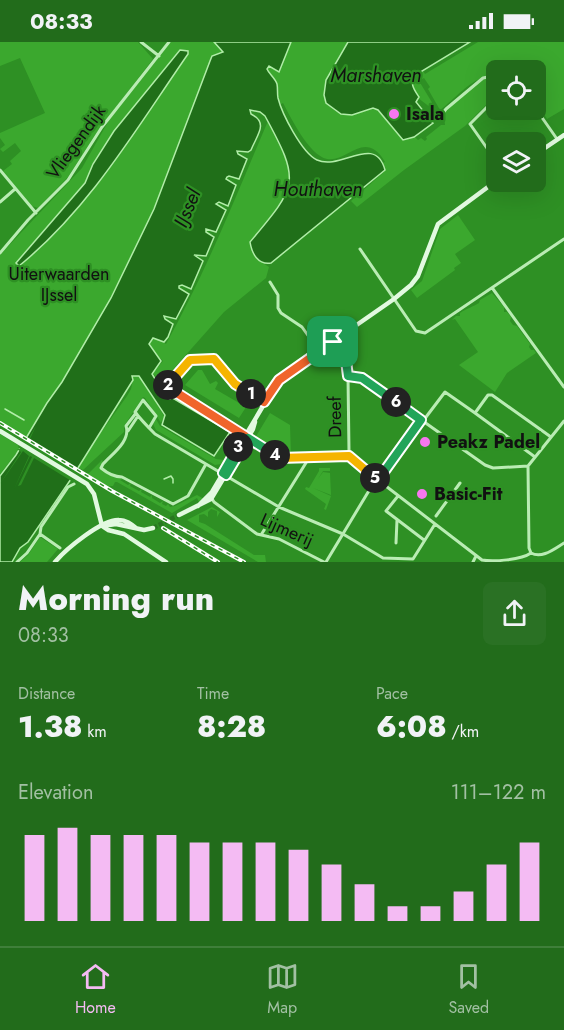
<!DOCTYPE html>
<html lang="en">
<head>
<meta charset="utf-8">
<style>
  :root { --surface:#226c1b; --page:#2a7124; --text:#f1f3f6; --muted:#a2c0a3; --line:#3f7f3a; --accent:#f4bbf3 }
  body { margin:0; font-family:Jost,sans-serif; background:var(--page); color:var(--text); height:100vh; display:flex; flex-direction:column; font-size:22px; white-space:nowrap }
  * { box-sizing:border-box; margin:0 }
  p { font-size:20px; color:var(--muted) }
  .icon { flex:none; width:33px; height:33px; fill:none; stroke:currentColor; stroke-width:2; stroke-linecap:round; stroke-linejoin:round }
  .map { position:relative; height:520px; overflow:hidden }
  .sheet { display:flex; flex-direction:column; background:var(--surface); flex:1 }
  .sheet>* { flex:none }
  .buttons { position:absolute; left:486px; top:18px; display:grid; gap:12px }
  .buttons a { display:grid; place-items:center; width:60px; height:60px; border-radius:9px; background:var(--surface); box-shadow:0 6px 24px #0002; font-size:30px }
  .pin { position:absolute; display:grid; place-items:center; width:51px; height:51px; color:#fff; margin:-26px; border-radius:12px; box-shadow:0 3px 9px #0006 }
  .km { position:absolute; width:30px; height:30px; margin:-15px; border-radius:50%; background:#222; color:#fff; font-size:16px; line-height:30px; text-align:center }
  .round { display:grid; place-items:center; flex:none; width:63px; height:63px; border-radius:9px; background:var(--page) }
  .overview { display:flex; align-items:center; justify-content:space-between; height:102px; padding:0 18px }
  h1 { font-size:33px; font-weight:800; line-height:45px }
  .stats { display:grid; grid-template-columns:repeat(3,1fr); gap:9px; height:102px; padding:6px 18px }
  .stats div { display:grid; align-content:center }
  .stats b { font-size:30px; font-weight:800 }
  .stats small { font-size:16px; font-weight:400 }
  .stats p { font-size:16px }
  .chart { height:168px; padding:12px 18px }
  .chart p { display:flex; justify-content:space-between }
  .chart svg { width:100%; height:108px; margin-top:6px; stroke:var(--accent); stroke-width:6 }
  .status { display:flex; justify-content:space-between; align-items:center; height:42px; padding:0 30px; background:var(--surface); direction:ltr }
  .status svg { height:16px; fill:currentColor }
  .dock { display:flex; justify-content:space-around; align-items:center; height:84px; border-top:2px solid var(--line); background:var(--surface); font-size:16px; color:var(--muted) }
  .dock a { display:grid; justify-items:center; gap:3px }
  .dock .active { color:var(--accent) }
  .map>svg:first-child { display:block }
</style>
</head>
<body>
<div class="status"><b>08:33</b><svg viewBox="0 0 49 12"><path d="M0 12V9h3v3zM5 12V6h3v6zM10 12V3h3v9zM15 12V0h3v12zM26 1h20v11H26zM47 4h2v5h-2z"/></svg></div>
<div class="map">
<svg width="564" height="520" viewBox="0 0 564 520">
  <rect width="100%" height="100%" fill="#2e9024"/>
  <path fill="#3ba82e" d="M0 0H138L153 17 97 90 68 135 38 166 32 164 3 129 12 122 10 119 21 109 15 101 3 110 0 107 5 103 0 96V91L45 71 20 16 0 24Z
    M171 0H229L180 116 172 123 154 167 111 256 87 300 62 340 47 361 26 398 0 382V213L82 126 109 78Z
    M291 0H348C338 14 320 45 326 61 349 86 358 62 378 68L404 98 415 95 418 98 421 96 425 99 427 97 426 95 441 83H445L444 73 446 68 482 37 489 36 496 40V53L465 84 404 128 357 165 351 159 384 130 382 121 385 120C365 86 347 121 327 117 309 113 291 76 283 61L281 62 278 57 276 41 267 27 269 24 278 30Z
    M478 0H564V67L547 77 536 59V28H496V36C479 27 454 58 440 68L428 47 430 45 424 36 419 39 439 72 418 56 411 40 417 32 423 29 425 32Z
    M268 79C277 95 291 117 291 136 291 157 263 185 250 200L261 220 269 225 266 236 224 270 160 342 153 331 163 319 151 307 149 302 151 298 155 295 166 302C206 230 236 154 268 79Z
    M458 173 475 198 455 212 461 221 454 226 455 228 417 256 411 248 422 239 440 187Z
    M492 251 504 265V270H507L511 275 510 279 513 283 517 284 530 302 529 305 531 308H534L536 311 507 331 495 350 459 323 478 310 455 277 452 278 456 274H460V271C467 266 473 265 479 261L480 258Z
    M198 328H202L210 342 216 339 218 341 215 347 246 365 239 376 185 343Z
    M135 333H139L164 374 161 381 145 356 143 355 124 384V390L83 428 81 427 73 433 90 406 127 354 131 347 133 338 131 335Z
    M270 371 290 383 291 413 280 412 255 396Z
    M156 377 160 384 216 417 224 418 221 422 215 423 156 388 153 382Z
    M0 392 21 405 0 432Z
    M102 418 103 420 100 425C105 433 115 435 124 437L120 438 128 443 131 441 130 444 139 449 142 447 141 450 150 455 152 453V456L160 461 163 459 162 462 166 464 168 462 170 465 175 464 197 453 204 457 199 460 197 456 172 471 117 440H115L113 444H109L115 449 86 431H89Z
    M319 426H330V429H323L318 437 323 430 330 431 331 453 313 446 331 454 326 468 324 467 326 462 305 447 306 445 309 446 319 429Z
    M212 465 220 470 217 475V469L211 467 208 470V475L204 472 199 473V480L205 482 254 513H265L266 520H258L187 478Z
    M40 495 58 507 47 520H20L28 513Z"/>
  <path fill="#206f19" stroke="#b1eda8" stroke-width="1.5" d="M214 0H291L279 30 269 24 267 27C269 32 275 36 277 42 278 47 277 51 278 56 282 72 302 111 317 118 341 129 375 91 385 128L271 221C258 223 252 212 250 200 298 143 301 140 265 74L260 70 250 68 251 72C269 81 257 93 251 108L248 110 237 109 238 112 247 117 239 137 229 134 227 135 226 137 236 143 228 164 219 160 216 162 226 168 216 190 206 187V190L214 195 206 214 194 213 203 219 191 247 182 243 179 244V246L189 252 176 277 164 274 165 277 173 282 168 295 164 300 153 296 149 302 161 319 152 332 167 356 170 357 171 355 230 390 214 414 162 383 165 373 139 334H132L133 338 71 437 28 500 20 506 12 520H0V434L16 413 47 361 62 340 111 256 154 167 210 19 212 14 223 10Z
    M348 0H470L417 32C409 41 413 46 419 55L416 60 433 81 414 95 403 98 378 68 373 66 352 73 341 72 326 61 324 53 326 38Z
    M180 8 188 9V12C136 87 90 166 19 224L16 221 85 141 93 122 114 89Z"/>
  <path fill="#2e9024" d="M36 384 30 397 80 427 73 440 34 416 21 443 18 444 32 415 30 414 14 447 29 414 23 409 0 442 21 410 17 407H20L18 405 25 394 29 396Z"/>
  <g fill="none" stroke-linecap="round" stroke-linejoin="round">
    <path stroke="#b1eda8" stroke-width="1.5" d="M5 367 24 378
      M164 437 171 434 173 437V441"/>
    <path stroke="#287720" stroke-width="4.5" stroke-dasharray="4.5 2" stroke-linecap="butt" d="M153 486 179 473"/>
    <path stroke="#baecb4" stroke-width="3" d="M141 0 159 14
      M496 56 470 82 496 119
      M536 67 557 97
      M440 75 446 67 483 36 488 35 496 38
      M0 128 36 171
      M0 160 15 147
      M360 207 416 289 425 291 564 197
      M0 211 28 178 68 138 102 85 169 0
      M270 240 278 253V266L281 271 302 285 319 309
      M493 247 564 345
      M333 300 346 319 348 334 362 336 485 423 493 426 528 424 564 379
      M348 335 349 409 352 418 482 518C493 520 521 518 531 511
      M264 360 237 343 214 317 190 318 166 344 280 415 349 414
      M136 371 126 384C131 399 112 412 103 422L101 426C107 431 114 435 122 435L173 462 188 454 206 422
      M423 379 445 350 475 371
      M149 386 156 374 143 358 135 370C141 378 148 385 155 392L279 465 343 492 383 516 413 517 435 482
      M128 389 138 374
      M535 415 475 371 488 353H492L551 395
      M528 424 529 506 531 511
      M378 438 421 378
      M398 454 386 469 424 498
      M211 455 214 460 257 492 279 497 324 520
      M436 474 460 441
      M40 492 41 485 68 445 74 442
      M261 493 309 416
      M396 501 397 478
      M531 511C542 517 554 507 564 501
      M17 520 27 511 40 492 60 506
      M326 520 376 437
      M473 520 476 514"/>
    <path stroke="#e2f9e0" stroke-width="4.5" d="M536 112 564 93
      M0 389 87 442 94 452 102 484 108 488 124 492 166 520
      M198 464 212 450 279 337 394 257 411 243 418 234 438 182 496 139
      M179 473 211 457 253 387 255 380
      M102 484 116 482 144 488 153 486
      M55 520C66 507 102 477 119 478 126 478 131 482 136 486"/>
    <g stroke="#fff" stroke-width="4">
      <path id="rail" d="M0 381 112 449 244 520
        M163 486 218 520"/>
    </g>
    <use href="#rail" stroke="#2e9024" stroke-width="1.5" stroke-dasharray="4.5" stroke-linecap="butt"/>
  </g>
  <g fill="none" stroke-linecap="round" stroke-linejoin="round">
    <g stroke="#fff" stroke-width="12">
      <path id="split-1" d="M251 352 264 360 279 338 333 300"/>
    </g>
    <g stroke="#fff" stroke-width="12">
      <path id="split-2" d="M168 343 190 318 214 317 235 342 251 352"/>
    </g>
    <g stroke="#fff" stroke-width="12">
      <path id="split-3" d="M168 343 166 344 245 394 238 405"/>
    </g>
    <g stroke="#fff" stroke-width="12">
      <path id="split-4" d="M238 405 223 431 226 433 248 396 275 413"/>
    </g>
    <g stroke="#fff" stroke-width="12">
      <path id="split-5" d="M275 413 279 416 349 414 375 436"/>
    </g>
    <g stroke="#fff" stroke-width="12">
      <path id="split-6" d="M375 436 378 438 421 378 396 360"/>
    </g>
    <g stroke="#fff" stroke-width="12">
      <path id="split-7" d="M333 300 346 319 348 334 362 336 396 360"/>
    </g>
    <use href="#split-1" stroke="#f0652b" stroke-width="8"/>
    <use href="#split-2" stroke="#f5b400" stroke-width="8"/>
    <use href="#split-3" stroke="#f0652b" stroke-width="8"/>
    <use href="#split-4" stroke="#22a559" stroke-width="8"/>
    <use href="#split-5" stroke="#f5b400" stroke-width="8"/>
    <use href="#split-6" stroke="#22a559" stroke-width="8"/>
    <use href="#split-7" stroke="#22a559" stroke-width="8"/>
  </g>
  <g fill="#f777f0" stroke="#2e9024" stroke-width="2">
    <circle cx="394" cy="72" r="6"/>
    <circle cx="425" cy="400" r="6"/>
    <circle cx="422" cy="452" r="6"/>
  </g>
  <g text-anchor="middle" stroke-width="4.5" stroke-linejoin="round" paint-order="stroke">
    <g font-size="18" font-weight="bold" fill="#111" stroke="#2e9024" text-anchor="start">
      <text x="406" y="78">Isala</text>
      <text x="437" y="406">Peakz Padel</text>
      <text x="434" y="458">Basic-Fit</text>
    </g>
    <g font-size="18" fill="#111" stroke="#2e9024">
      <text transform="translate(76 100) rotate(-54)" y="6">Vliegendijk</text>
      <text transform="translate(335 375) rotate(-91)" y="6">Dreef</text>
      <text transform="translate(287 488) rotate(24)" y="6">Lijmerij</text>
    </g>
    <g font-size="18" fill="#111" stroke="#2e9024">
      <text x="59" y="238">Uiterwaarden<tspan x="59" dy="21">IJssel</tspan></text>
    </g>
    <g font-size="20" font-style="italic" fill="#111" stroke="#2e9024">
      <text x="376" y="40">Marshaven</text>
      <text x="318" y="154">Houthaven</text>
      <text transform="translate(187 166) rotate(-68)" y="7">IJssel</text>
    </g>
  </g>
</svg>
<div class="buttons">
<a><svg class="icon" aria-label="locate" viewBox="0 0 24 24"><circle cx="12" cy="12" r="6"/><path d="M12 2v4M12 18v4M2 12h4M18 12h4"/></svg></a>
<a><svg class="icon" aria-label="layers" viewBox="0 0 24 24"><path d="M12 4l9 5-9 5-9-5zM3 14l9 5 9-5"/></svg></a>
</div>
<div class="pin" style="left:333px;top:300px;background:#1e9e55"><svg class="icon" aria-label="arrive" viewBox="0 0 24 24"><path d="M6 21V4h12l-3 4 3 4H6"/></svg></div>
<b class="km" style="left:251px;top:352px">1</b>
<b class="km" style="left:168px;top:343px">2</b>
<b class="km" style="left:238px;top:405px">3</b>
<b class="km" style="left:275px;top:413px">4</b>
<b class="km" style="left:375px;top:436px">5</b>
<b class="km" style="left:396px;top:360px">6</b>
</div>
<section class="sheet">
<div class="overview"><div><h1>Morning run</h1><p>08:33</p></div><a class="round"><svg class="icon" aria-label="share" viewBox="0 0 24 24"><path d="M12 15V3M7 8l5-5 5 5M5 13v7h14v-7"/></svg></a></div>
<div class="stats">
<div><p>Distance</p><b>1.38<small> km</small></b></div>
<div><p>Time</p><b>8:28</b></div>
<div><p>Pace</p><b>6:08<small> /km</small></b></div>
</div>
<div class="chart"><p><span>Elevation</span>111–122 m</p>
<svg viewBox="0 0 160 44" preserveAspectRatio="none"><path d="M5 44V9M15 44V6M25 44V9M35 44V9M45 44V9M55 44V12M65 44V12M75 44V12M85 44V15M95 44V21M105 44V29M115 44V38M125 44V38M135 44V32M145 44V21M155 44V12"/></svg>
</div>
</section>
<nav class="dock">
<a class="active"><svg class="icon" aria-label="home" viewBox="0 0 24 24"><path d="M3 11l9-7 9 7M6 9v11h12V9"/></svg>Home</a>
<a><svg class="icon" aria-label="map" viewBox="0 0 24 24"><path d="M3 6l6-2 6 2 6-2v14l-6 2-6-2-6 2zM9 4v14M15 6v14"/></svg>Map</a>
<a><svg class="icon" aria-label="saved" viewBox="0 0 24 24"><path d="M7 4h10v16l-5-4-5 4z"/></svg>Saved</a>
</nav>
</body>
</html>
